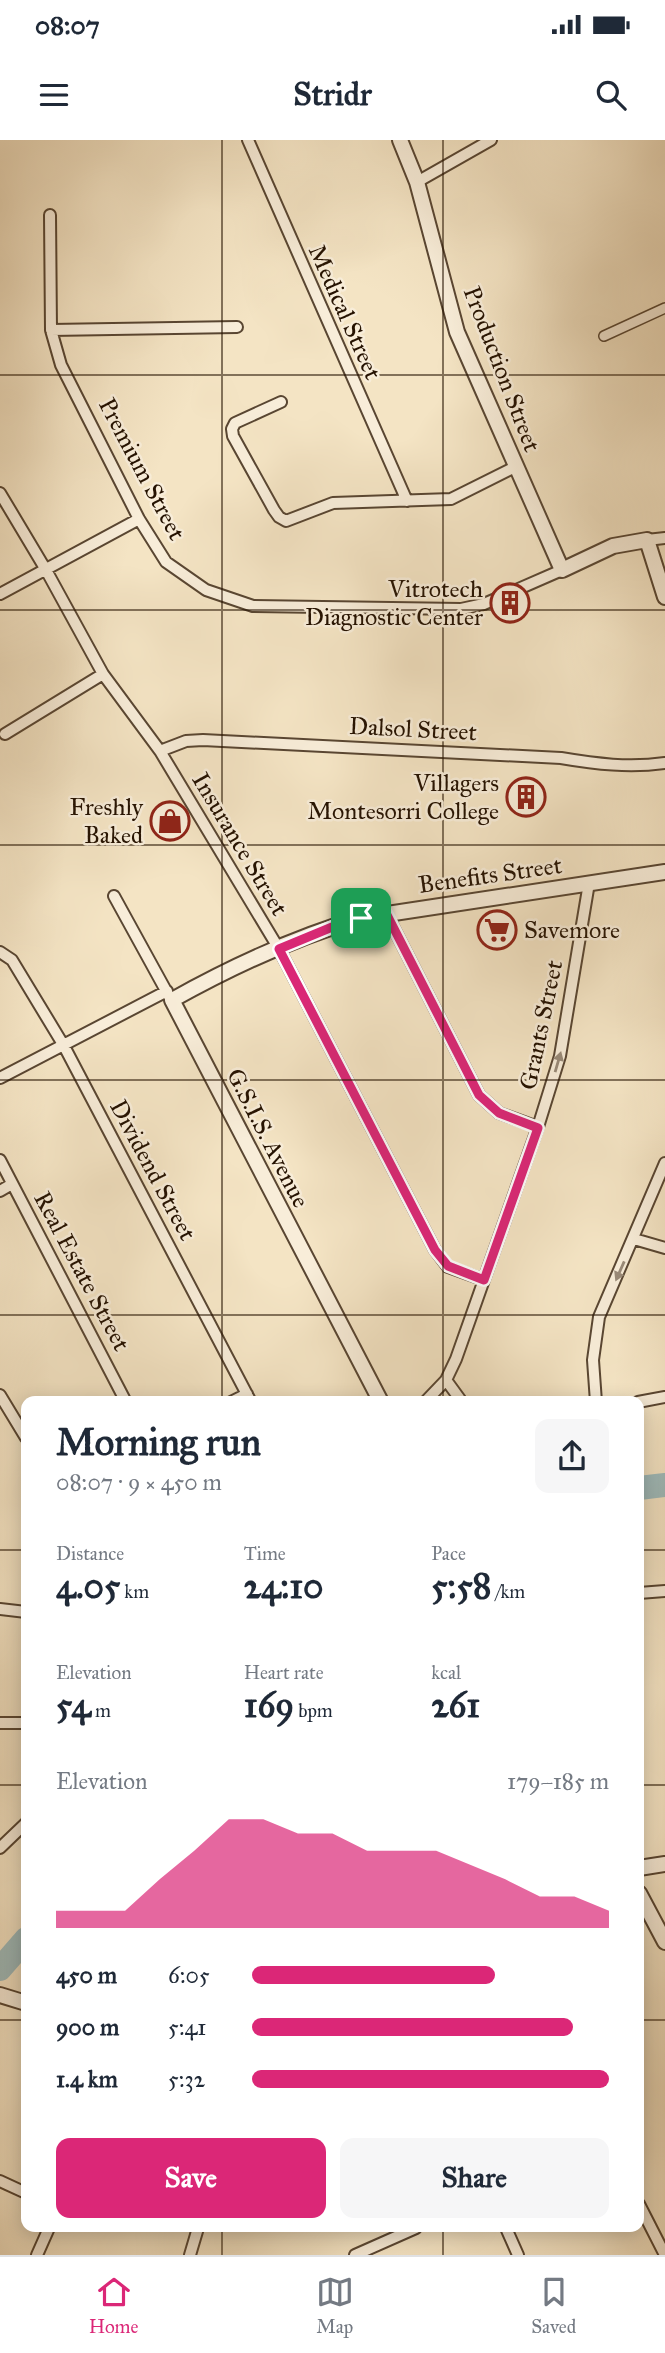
<!DOCTYPE html>
<html lang="en">
<head>
<meta charset="utf-8">
<style>
  :root { --surface:#fff; --page:#f6f6f7; --text:#1f2937; --muted:#747a83; --line:#e0e1e3; --accent:#db2777 }
  body { margin:0; font-family:"IM FELL Great Primer",serif; background:var(--page); color:var(--text); height:100vh; display:flex; flex-direction:column; font-size:26px; white-space:nowrap }
  * { box-sizing:border-box; margin:0 }
  p { font-size:23px; color:var(--muted) }
  .icon { flex:none; width:38px; height:38px; fill:none; stroke:currentColor; stroke-width:2; stroke-linecap:round; stroke-linejoin:round }
  .map { position:relative; flex:1; overflow:hidden }
  .drawer { position:absolute; left:21px; top:1256px; width:623px; height:836px; display:flex; flex-direction:column; background:var(--surface); border-radius:14px; box-shadow:0 4px 18px #0003 }
  .drawer>* { flex:none }
  .pin { position:absolute; display:grid; place-items:center; width:60px; height:60px; color:#fff; margin:-30px; border-radius:14px; box-shadow:0 4px 10px #0006 }
  .round { display:grid; place-items:center; flex:none; width:74px; height:74px; border-radius:14px; background:var(--page) }
  .overview { display:flex; align-items:center; justify-content:space-between; height:119px; padding:0 35px }
  h1 { font-size:38px; font-weight:700; line-height:52px }
  .figures { display:grid; grid-template-columns:repeat(3,1fr); gap:10px; height:119px; padding:7px 35px }
  .figures div { display:grid; align-content:center }
  .figures b { font-size:35px; font-weight:700 }
  .figures small { font-size:19px; font-weight:400 }
  .figures p { font-size:19px }
  .chart { height:196px; padding:14px 35px }
  .chart p { display:flex; justify-content:space-between }
  .chart svg { width:100%; height:126px; margin-top:7px; fill:var(--accent); opacity:.7 }
  .action { display:flex; gap:14px; margin-top:auto; padding:14px 35px }
  .action a { flex:1; height:80px; border-radius:14px; background:var(--accent); color:#fff; font-size:28px; font-weight:700; line-height:80px; text-align:center }
  .action a+a { background:var(--page); color:var(--text) }
  ul { padding:0 35px; list-style:none; font-size:23px }
  li { display:grid; grid-template-columns:112px 84px 1fr; align-items:center; height:52px }
  li i { height:18px; border-radius:9px; background:var(--accent) }
  .status { display:flex; justify-content:space-between; align-items:center; height:49px; padding:0 35px; background:var(--surface); direction:ltr }
  .status svg { height:19px; fill:currentColor }
  header { display:flex; justify-content:space-between; align-items:center; height:91px; padding:0 35px; background:var(--surface); font-size:32px; font-weight:700 }
  .tabs { display:flex; justify-content:space-around; align-items:center; height:98px; border-top:2px solid var(--line); background:var(--surface); font-size:19px; color:var(--muted) }
  .tabs a { display:grid; justify-items:center; gap:4px }
  .tabs .current { color:var(--accent) }
  .map>svg:first-child { display:block }
</style>
</head>
<body>
<div class="status"><b>08:07</b><svg viewBox="0 0 49 12"><path d="M0 12V9h3v3zM5 12V6h3v6zM10 12V3h3v9zM15 12V0h3v12zM26 1h20v11H26zM47 4h2v5h-2z"/></svg></div>
<header><svg class="icon" aria-label="menu" viewBox="0 0 24 24"><path d="M4 6h16M4 12h16M4 18h16"/></svg>Stridr<svg class="icon" aria-label="search" viewBox="0 0 24 24"><circle cx="10" cy="10" r="6"/><path d="M15 15l6 6"/></svg></header>
<div class="map">
<svg width="665" height="2115" viewBox="0 0 665 2115">
  <rect width="100%" height="100%" fill="#f4e4c4"/>
  <filter id="stains"><feTurbulence type="fractalNoise" baseFrequency=".00286" numOctaves="4"/><feColorMatrix values="0 0 0 0 .2 0 0 0 0 .09 0 0 0 0 .02 0 0 0 .5 -.17"/></filter>
  <radialGradient id="worn" r=".72"><stop offset=".6" stop-color="#630" stop-opacity="0"/><stop offset="1" stop-color="#630" stop-opacity=".3"/></radialGradient>
  <g fill="none" stroke-linecap="round" stroke-linejoin="round">
    <path stroke="#9fbcbd" stroke-width="24" d="M639 1348 665 1345
      M0 1829 26 1799"/>
    <g stroke="#594632" stroke-width="12">
      <path id="pedestrian" d="M604 196 665 168"/>
    </g>
    <g stroke="#594632" stroke-width="14">
      <path id="minor" d="M248 0 407 361
        M417 42 491 0
        M50 75 51 190 61 225 139 379 166 422 206 450 253 466 461 469 484 464 562 430
        M51 190 237 187
        M281 262 235 283 232 289 233 296 274 370 279 377 286 381 333 363 451 359 515 327
        M0 353 46 430 103 534 160 611 279 809 435 1110 448 1127 484 1140
        M647 400 665 398
        M0 454 139 379
        M5 594 103 534
        M160 611 186 601 203 600 561 618C596 624 629 628 665 623
        M114 756 170 858
        M386 773 479 955 499 973 538 987
        M0 812 12 820 64 906 251 1262
        M0 938 167 851
        M0 1020 126 1262
        M0 1051 12 1044
        M634 1099 665 1108
        M446 1240 462 1262
        M0 1255 26 1298
        M231 1262 247 1254
        M425 1262 446 1240 456 1219 538 987 560 916 589 743
        M596 1262 593 1220 599 1177 665 1023
        M638 1262 665 1257
        M639 1453 665 1451
        M0 1469 26 1472
        M0 1583H26
        M0 1708 26 1683
        M0 2041 26 2053
        M639 2064 665 2115
        M506 2088 518 2115
        M37 2115 49 2088
        M190 2115 198 2088
        M355 2115 416 2088"/>
    </g>
    <g stroke="#594632" stroke-width="18">
      <path id="tertiary" d="M400 0 417 42 457 192 562 430 613 406 647 400 665 457
        M381 1262 172 860C231 827 296 797 361 778L665 732
        M639 1728 665 1724
        M639 1753 665 1802
        M0 1855 26 1863"/>
    </g>
    <use href="#pedestrian" stroke="#f8edd9" stroke-width="9"/>
    <use href="#minor" stroke="#f8edd9" stroke-width="10"/>
    <use href="#tertiary" stroke="#f8edd9" stroke-width="14"/>
  </g>
  <defs><path id="oneway-solid" d="M-6-.8H1V-3.2L6.5 0L1 3.2V.8H-6Z" transform="scale(1.75)"/></defs>
  <g fill="#998a78">
    <use href="#oneway-solid" transform="translate(558 922) rotate(-74)"/>
    <use href="#oneway-solid" transform="translate(620 1131) rotate(114)"/>
  </g>
  <g fill="none" stroke-linecap="round" stroke-linejoin="round">
    <g stroke="#fff" stroke-width="14">
      <path id="route" d="M386 773 479 955 499 973 538 988 484 1140 448 1126 435 1110 279 809 337 785Z"/>
    </g>
    <use href="#route" stroke="#db2777" stroke-width="9"/>
  </g>
  <path fill="none" stroke="#251201" stroke-width="2" stroke-opacity="0.55" d="M222 0V1262M443 0V1262M0 235H665M0 470H665M0 705H665M0 940H665M0 1175H665M0 1410H26M639 1410H665M0 1645H26M639 1645H665M0 1880H26M639 1880H665M222 2088V2115M443 2088V2115"/>
  <defs>
    <g id="building-ring" transform="scale(2.0125)"><circle r="9.5" fill="#f8edd9" stroke="#8f2418" stroke-width="1.5"/><path d="M-4-6H4V6H1V3H-1V6H-4ZM-2.5-4.3h1.7v1.8h-1.7ZM.8-4.3h1.7v1.8H.8ZM-2.5-1h1.7V.8h-1.7ZM.8-1h1.7V.8H.8Z" fill="#8f2418"/></g>
    <g id="shop-ring" transform="scale(2.0125)"><circle r="9.5" fill="#f8edd9" stroke="#8f2418" stroke-width="1.5"/><path d="M-5-2.5h2.3a2.7 3.5 0 0 1 5.4 0H5L5.5 6h-11ZM-1.5-2.5h3a1.5 2.3 0 0 0-3 0Z" fill="#8f2418"/></g>
    <g id="supermarket-ring" transform="scale(2.0125)"><circle r="9.5" fill="#f8edd9" stroke="#8f2418" stroke-width="1.5"/><path d="M-6-5.5h2.5l.6 2H6L4.5 2H-2.5L-4.4-4H-6ZM-1.5 3.2a1.3 1.3 0 1 0 .1 0ZM3 3.2a1.3 1.3 0 1 0 .1 0Z" fill="#8f2418"/></g>
  </defs>
  <g fill-rule="evenodd">
    <use href="#building-ring" x="510" y="463"/>
    <use href="#building-ring" x="526" y="657"/>
    <use href="#shop-ring" x="170" y="681"/>
    <use href="#supermarket-ring" x="497" y="790"/>
  </g>
  <g text-anchor="middle" stroke-width="5" stroke-linejoin="round" paint-order="stroke">
    <g font-size="24" fill="#251201" stroke="#f8edd9">
      <text transform="translate(345 172) rotate(66)" y="8">Medical Street</text>
      <text transform="translate(502 229) rotate(69)" y="8">Production Street</text>
      <text transform="translate(142 329) rotate(62)" y="8">Premium Street</text>
      <text transform="translate(413 589) rotate(3)" y="8">Dalsol Street</text>
      <text transform="translate(240 704) rotate(59)" y="8">Insurance Street</text>
      <text transform="translate(490 735) rotate(-8)" y="8">Benefits Street</text>
      <text transform="translate(541 885) rotate(-78)" y="8">Grants Street</text>
      <text transform="translate(268 998) rotate(63)" y="8">G.S.I.S. Avenue</text>
      <text transform="translate(153 1030) rotate(62)" y="8">Dividend Street</text>
      <text transform="translate(82 1131) rotate(62)" y="8">Real Estate Street</text>
    </g>
    <g font-size="24" fill="#251201" stroke="#f8edd9" text-anchor="end">
      <text x="483" y="457">Vitrotech<tspan x="483" dy="28">Diagnostic Center</tspan></text>
      <text x="499" y="651">Villagers<tspan x="499" dy="28">Montesorri College</tspan></text>
      <text x="143" y="675">Freshly<tspan x="143" dy="28">Baked</tspan></text>
      <text x="524" y="798" text-anchor="start">Savemore</text>
    </g>
  </g>
  <rect width="100%" height="100%" filter="url(#stains)"/>
  <rect width="100%" height="100%" fill="url(#worn)"/>
</svg>
<div class="pin" style="left:361px;top:778px;background:#1e9e55"><svg class="icon" aria-label="arrive" viewBox="0 0 24 24"><path d="M6 21V4h12l-3 4 3 4H6"/></svg></div>
<section class="drawer">
<div class="overview"><div><h1>Morning run</h1><p>08:07 · 9 × 450 m</p></div><a class="round"><svg class="icon" aria-label="share" viewBox="0 0 24 24"><path d="M12 15V3M7 8l5-5 5 5M5 13v7h14v-7"/></svg></a></div>
<div class="figures">
<div><p>Distance</p><b>4.05<small> km</small></b></div>
<div><p>Time</p><b>24:10</b></div>
<div><p>Pace</p><b>5:58<small> /km</small></b></div>
</div>
<div class="figures">
<div><p>Elevation</p><b>54<small> m</small></b></div>
<div><p>Heart rate</p><b>169<small> bpm</small></b></div>
<div><p>kcal</p><b>261</b></div>
</div>
<div class="chart"><p><span>Elevation</span>179–185 m</p>
<svg viewBox="0 0 160 44" preserveAspectRatio="none"><path d="M0 44V38L10 38L20 38L30 27L40 17L50 6L60 6L70 11L80 11L90 17L100 17L110 17L120 22L130 27L140 33L150 33L160 38V44z"/></svg>
</div>
<ul>
<li><b>450 m</b>6:05<i style="width:68%"></i></li>
<li><b>900 m</b>5:41<i style="width:90%"></i></li>
<li><b>1.4 km</b>5:32<i style="width:100%"></i></li>
</ul>
<div class="action"><a>Save</a><a>Share</a></div>
</section>
</div>
<nav class="tabs">
<a class="current"><svg class="icon" aria-label="home" viewBox="0 0 24 24"><path d="M3 11l9-7 9 7M6 9v11h12V9"/></svg>Home</a>
<a><svg class="icon" aria-label="map" viewBox="0 0 24 24"><path d="M3 6l6-2 6 2 6-2v14l-6 2-6-2-6 2zM9 4v14M15 6v14"/></svg>Map</a>
<a><svg class="icon" aria-label="saved" viewBox="0 0 24 24"><path d="M7 4h10v16l-5-4-5 4z"/></svg>Saved</a>
</nav>
</body>
</html>
